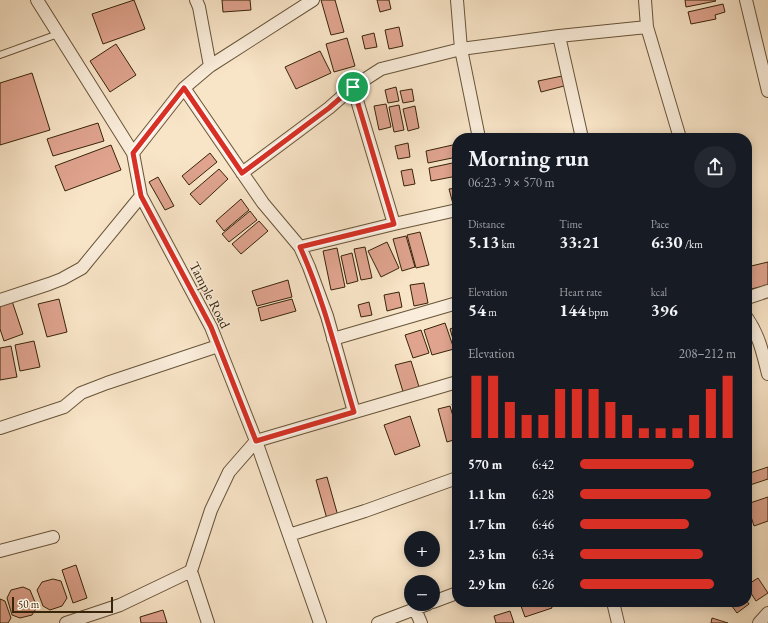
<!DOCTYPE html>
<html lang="en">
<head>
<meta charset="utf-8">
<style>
  :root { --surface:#171b24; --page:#242831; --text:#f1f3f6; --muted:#9ea1a6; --accent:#d93025 }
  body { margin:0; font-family:"EB Garamond",serif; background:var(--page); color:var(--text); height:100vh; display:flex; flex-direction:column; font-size:15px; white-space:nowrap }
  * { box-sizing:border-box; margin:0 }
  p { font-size:13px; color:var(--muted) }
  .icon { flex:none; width:22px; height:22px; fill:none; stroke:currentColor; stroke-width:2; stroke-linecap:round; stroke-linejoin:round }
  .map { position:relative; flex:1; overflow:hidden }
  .side { position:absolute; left:452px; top:133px; width:300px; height:474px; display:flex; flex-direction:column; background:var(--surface); border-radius:16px; box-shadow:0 2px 10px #0003 }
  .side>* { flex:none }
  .tools { position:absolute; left:404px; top:531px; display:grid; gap:8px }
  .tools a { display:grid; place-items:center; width:36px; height:36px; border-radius:50%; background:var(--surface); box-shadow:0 2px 10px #0003; font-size:20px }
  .scale { position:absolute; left:12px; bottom:10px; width:101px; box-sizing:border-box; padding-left:4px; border:2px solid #372409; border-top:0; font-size:11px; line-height:14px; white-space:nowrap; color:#372409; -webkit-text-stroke:3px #faeddb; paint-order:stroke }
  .pin { position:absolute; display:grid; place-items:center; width:34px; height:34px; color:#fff; margin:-17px; border:2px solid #fff; border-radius:50%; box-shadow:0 1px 4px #0007 }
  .round { display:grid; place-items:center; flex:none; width:42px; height:42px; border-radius:21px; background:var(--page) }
  .summary { display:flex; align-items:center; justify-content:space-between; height:68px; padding:0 16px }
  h1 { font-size:22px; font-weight:700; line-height:30px }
  .stats { display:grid; grid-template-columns:repeat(3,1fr); gap:6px; height:68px; padding:4px 16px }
  .stats div { display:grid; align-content:center }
  .stats b { font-size:17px; font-weight:700 }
  .stats small { font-size:11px; font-weight:400 }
  .stats p { font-size:11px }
  .chart { height:112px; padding:8px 16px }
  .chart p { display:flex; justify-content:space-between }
  .chart svg { width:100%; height:72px; margin-top:4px; stroke:var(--accent); stroke-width:6 }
  ul { padding:0 16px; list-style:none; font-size:13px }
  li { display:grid; grid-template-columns:64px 48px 1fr; align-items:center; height:30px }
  li i { height:10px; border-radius:5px; background:var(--accent) }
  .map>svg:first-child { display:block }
</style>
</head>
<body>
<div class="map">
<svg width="768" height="623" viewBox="0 0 768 623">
  <rect width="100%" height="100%" fill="#f8e4c7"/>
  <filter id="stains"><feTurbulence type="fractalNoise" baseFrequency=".005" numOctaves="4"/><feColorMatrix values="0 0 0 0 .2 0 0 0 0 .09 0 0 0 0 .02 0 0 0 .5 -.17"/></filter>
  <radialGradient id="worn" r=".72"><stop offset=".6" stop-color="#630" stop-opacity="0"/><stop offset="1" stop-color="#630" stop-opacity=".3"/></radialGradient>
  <path fill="#dfa38e" stroke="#372409" d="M134 0 145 29 103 44 92 14Z
    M222 0H250L251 10 223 12Z
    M321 0H335L344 32 331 35Z
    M377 0H389L391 9 380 12Z
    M685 0H715L716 1 686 7Z
    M723 4 725 12 715 15 716 19 691 24 688 12Z
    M399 27 403 46 389 49 385 30Z
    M374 33 377 47 365 49 362 36Z
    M347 38 355 66 334 72 326 44Z
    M116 44 136 75 110 92 90 61Z
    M320 51 331 73 296 89 285 67Z
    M32 73 50 130 0 145V83Z
    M562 76 564 86 541 92 538 81Z
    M396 87 399 101 388 103 385 90Z
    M412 89 414 101 403 103 400 91Z
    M386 104 391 127 379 130 374 106Z
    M399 105 404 130 394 132 389 107Z
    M415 106 419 128 408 131 403 109Z
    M98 123 104 141 53 156 47 139Z
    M524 134 525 138H505Z
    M408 143 410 157 398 159 395 146Z
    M457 144V157L428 163 426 151Z
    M111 145 121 170 65 191 55 166Z
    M210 153 217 162 189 185 182 176Z
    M457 162V176L431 181 429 168Z
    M219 169 228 179 200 205 190 194Z
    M412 169 415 184 404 186 401 171Z
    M158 177 174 206 165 210 149 182Z
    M457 188V203L453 204 449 189Z
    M241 199 249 210 224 231 216 221Z
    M250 211 257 220 229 242 222 234Z
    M259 221 268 231 241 254 232 244Z
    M420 232 429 265 416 268 407 235Z
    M406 236 415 267 402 271 393 239Z
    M387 242 399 268 381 277 368 251Z
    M365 247 372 278 361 280 354 249Z
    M337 248 345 287 331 290 323 251Z
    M352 253 358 281 347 284 341 256Z
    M768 262V285L747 290V267Z
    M288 280 292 297 257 306 252 291Z
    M424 283 428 303 414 306 410 285Z
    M399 292 402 307 387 311 384 295Z
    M11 298 23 334 4 341 0 329V302Z
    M59 299 67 332 47 337 38 304Z
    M292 299 296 311 261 321 258 308Z
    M369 302 372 315 361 317 358 305Z
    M445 323 454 349 432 355 424 330Z
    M457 326V353L450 329Z
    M421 330 429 353 413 358 405 335Z
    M34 341 40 367 20 371 15 345Z
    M11 346 17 377 0 380V348Z
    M411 361 420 390 404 395 395 365Z
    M457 402V422L452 404Z
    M450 406 457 430V439L447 442 438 409Z
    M410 416 420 446 395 455 384 425Z
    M768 467V479L747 486V474Z
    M327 477 338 516 327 519 316 480Z
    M768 497V521L754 526 747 504Z
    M76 565 87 598 73 603 62 570Z
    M758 578 768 593 756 601 747 587V585Z
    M53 579 61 581 67 598 62 606 50 610 43 606 37 590 42 582Z
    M23 587 30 590 37 607 32 615 20 618 12 615 7 598 11 590Z
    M0 599 5 601 11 618 8 623H0Z
    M747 601 749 604 737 613 729 602Z
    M534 602H550L552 608 525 617 521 606Z
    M163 610 167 623H141L140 617Z
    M510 611 514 623H496L494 616Z
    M712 618 728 623H711Z"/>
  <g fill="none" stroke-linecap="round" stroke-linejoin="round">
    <g stroke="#675438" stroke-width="8">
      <path id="lane" d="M0 55 58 34"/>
    </g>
    <g stroke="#675438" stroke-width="14">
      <path id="street" d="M37 0 133 153 141 196 211 327 256 441 320 623
        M196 0 199 7 210 66
        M457 0 461 49 479 138
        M645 0 647 27 680 138
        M746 0 768 91
        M559 36 647 27
        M353 87 394 224 457 210
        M184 88 263 203 300 247 309 267 327 316 354 412
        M133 153 184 88 210 66 313 0
        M242 173 329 108 353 87 381 69 461 49 559 36 582 138
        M300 247 394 224
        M747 298 768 291
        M0 300 49 284 62 279 82 268 141 196
        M747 318C759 335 763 354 768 374
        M333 339 457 303
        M0 428 64 407 81 393 107 383 218 346
        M289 535 365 511 457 478
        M0 551 53 537
        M191 571 208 623
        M433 602 457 593
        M613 602 618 623
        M415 609 421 623
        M66 623 120 605 191 571 211 510 229 472 256 441 457 382
        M378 623 428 604
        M759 623 768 613"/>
    </g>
    <use href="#lane" stroke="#faeddb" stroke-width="6"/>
    <use href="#street" stroke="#faeddb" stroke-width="12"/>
  </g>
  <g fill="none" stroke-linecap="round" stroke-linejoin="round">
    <g stroke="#fff" stroke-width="8">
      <path id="route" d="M353 87 394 224 300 247C324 300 337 356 354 412L256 441 211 327 141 196 133 153 184 88 242 173 329 108Z"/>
    </g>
    <use href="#route" stroke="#d93025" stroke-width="5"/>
  </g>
  <g text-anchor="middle" stroke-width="3" stroke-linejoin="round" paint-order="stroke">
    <g font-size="14" fill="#372409" stroke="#faeddb">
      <text transform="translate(210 295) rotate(63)" y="5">Tample Road</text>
    </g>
  </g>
  <rect width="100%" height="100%" filter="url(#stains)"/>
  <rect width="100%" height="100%" fill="url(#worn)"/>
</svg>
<div class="tools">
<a>+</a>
<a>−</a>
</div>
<div class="scale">50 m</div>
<div class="pin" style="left:353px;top:87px;background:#1e9e55"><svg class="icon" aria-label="arrive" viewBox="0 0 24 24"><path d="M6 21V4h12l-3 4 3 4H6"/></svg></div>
<section class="side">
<div class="summary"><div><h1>Morning run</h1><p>06:23 · 9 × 570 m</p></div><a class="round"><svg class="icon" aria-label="share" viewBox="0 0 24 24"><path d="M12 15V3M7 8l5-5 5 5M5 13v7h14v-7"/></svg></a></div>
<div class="stats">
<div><p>Distance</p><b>5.13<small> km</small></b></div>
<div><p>Time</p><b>33:21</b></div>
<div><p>Pace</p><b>6:30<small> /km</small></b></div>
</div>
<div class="stats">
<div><p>Elevation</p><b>54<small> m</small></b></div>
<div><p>Heart rate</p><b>144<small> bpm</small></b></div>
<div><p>kcal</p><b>396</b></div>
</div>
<div class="chart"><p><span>Elevation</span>208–212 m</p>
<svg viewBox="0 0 160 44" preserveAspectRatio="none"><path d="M5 44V6M15 44V6M25 44V22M35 44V30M45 44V30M55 44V14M65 44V14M75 44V14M85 44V22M95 44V30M105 44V38M115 44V38M125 44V38M135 44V30M145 44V14M155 44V6"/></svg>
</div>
<ul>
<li><b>570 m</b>6:42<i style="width:73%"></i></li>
<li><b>1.1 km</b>6:28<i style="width:84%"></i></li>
<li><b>1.7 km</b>6:46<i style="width:70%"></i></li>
<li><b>2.3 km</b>6:34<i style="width:79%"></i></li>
<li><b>2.9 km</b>6:26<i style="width:86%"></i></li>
</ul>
</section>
</div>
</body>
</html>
